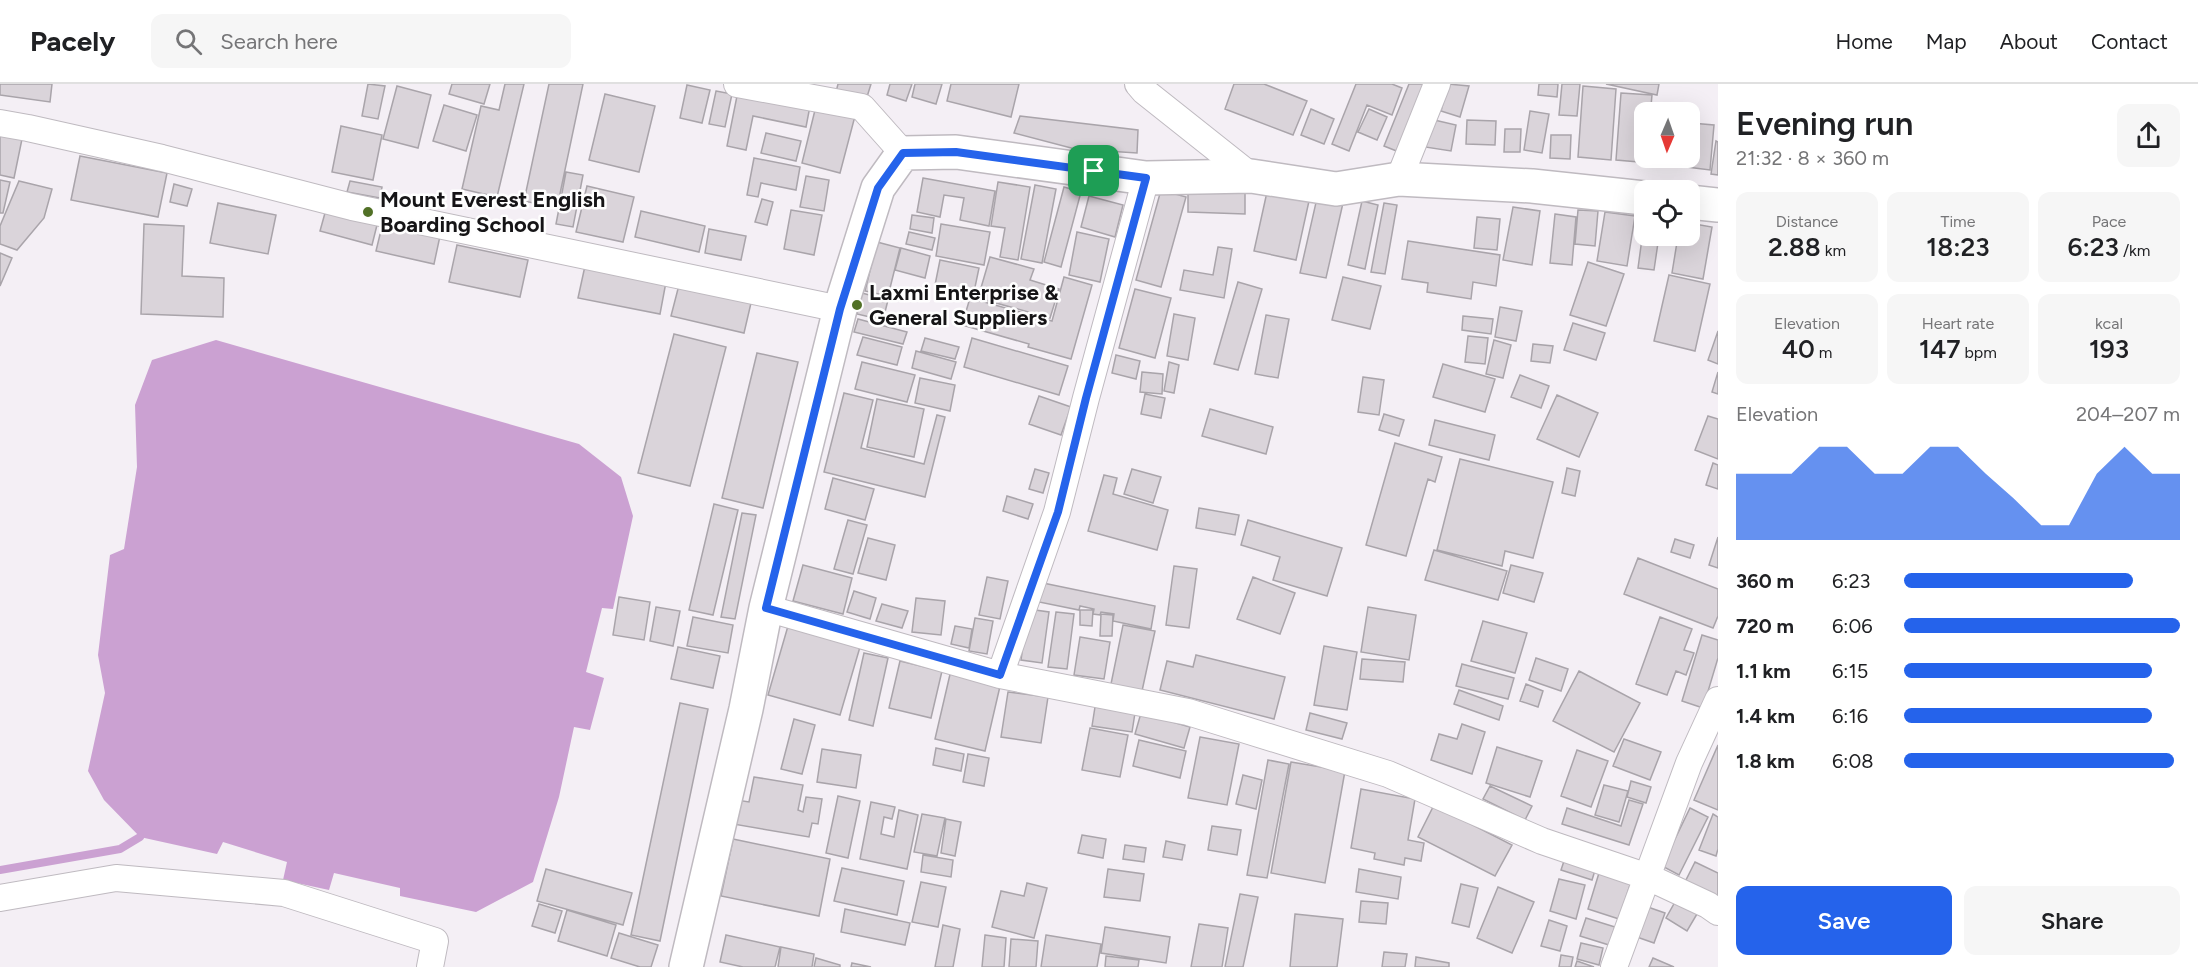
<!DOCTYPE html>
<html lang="en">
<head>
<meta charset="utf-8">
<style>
  :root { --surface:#fff; --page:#f6f6f6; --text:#202124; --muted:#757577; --line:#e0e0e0; --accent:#2563eb }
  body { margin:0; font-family:Figtree,sans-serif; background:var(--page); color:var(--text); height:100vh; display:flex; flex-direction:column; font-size:22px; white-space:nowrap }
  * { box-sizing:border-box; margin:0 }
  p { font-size:20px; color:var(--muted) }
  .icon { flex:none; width:33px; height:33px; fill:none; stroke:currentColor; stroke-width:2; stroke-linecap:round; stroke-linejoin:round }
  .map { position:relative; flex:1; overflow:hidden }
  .sheet { display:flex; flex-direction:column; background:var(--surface); width:480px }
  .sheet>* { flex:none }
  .needle { width:39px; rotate:182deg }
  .buttons { position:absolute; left:1634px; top:18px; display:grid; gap:12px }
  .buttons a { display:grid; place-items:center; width:66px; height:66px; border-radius:12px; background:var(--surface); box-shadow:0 6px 24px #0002; font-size:30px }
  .pin { position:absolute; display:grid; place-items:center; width:51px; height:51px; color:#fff; margin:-26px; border-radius:12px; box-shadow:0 3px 9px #0006 }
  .round { display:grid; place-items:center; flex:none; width:63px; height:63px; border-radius:12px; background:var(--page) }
  .head { display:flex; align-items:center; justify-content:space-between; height:102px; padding:0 18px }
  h1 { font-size:33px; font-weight:600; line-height:45px }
  .stats { display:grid; grid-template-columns:repeat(3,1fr); gap:9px; height:102px; padding:6px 18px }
  .stats div { display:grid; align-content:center; border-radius:12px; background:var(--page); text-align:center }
  .stats b { font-size:26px; font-weight:600 }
  .stats small { font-size:16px; font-weight:400 }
  .stats p { font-size:16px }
  .chart { height:168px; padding:12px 18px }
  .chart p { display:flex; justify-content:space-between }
  .chart svg { width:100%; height:108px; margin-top:6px; fill:var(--accent); opacity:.7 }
  .button { display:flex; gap:12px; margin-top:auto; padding:12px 18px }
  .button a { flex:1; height:69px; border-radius:12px; background:var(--accent); color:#fff; font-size:24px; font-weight:600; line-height:69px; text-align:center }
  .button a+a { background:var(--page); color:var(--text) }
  ul { padding:0 18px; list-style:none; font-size:20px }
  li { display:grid; grid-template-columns:96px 72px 1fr; align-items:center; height:45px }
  li i { height:15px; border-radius:8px; background:var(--accent) }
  header { display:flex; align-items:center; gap:36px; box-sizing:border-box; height:84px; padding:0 30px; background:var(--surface); border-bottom:2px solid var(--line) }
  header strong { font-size:28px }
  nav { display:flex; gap:33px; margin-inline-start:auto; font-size:21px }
  .search { width:420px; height:54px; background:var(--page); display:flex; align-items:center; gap:15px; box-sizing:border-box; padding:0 21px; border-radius:12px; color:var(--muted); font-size:22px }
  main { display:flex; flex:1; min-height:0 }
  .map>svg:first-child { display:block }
</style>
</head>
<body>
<header>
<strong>Pacely</strong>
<div class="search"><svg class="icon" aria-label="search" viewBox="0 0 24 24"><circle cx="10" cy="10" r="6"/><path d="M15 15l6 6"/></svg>Search here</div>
<nav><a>Home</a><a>Map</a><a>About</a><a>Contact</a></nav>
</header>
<main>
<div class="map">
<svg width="1718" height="883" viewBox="0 0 1718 883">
  <rect width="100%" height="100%" fill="#f4eff5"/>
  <path fill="#cba1d2" d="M216 256 579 360 621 393 633 432 613 525 602 524 586 588 604 594 590 646 574 643 559 713 533 798 476 828 400 812V804L334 789 329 806 283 796 287 778 223 758 217 770 140 753 104 716 88 687 105 609 98 571 110 471 124 465 137 383 135 321 152 276Z"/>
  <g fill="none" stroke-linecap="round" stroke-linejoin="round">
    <path stroke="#cba1d2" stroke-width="8" d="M0 786 120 765 140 753"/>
  </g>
  <path fill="#dad4da" stroke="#a9a4aa" stroke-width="1.5" d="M0 0H52L50 18 0 11Z
    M368 0 385 2 378 35 362 32Z
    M452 0H490L484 20 449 10Z
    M505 0H524L497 113 462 105 481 22 499 26Z
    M549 0H583L557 124 524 117Z
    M838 0H871L866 16 836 8Z
    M890 0H912L906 17 887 11Z
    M915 0H942L936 20 912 13Z
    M951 0H1019L1011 33 947 17Z
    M1234 0H1264L1307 17 1293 51 1225 25Z
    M1356 0H1392L1402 4 1392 31 1367 21 1349 67 1332 60Z
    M1409 0H1427L1399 68 1384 62Z
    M1448 0 1469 2 1460 33 1441 27Z
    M1539 0H1558L1557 13 1538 11Z
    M1562 0H1580L1577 32 1559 31Z
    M1606 0H1659L1657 11Z
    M687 1 710 6 702 39 680 34Z
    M397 2 431 11 418 64 383 55Z
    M1583 2 1616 5 1611 76 1578 73Z
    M716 7 732 10 725 43 709 40Z
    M738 7 810 22 806 43 753 32 746 66 727 62Z
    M1621 9 1652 11 1651 22 1667 24 1666 28H1644V74H1663L1662 80 1616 76Z
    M605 10 655 22 639 88 589 76Z
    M444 21 477 31 466 67 433 57Z
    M816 22 855 32 840 89 802 79Z
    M1311 25 1334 35 1324 60 1301 51Z
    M1369 25 1387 33 1377 56 1358 48Z
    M1530 27 1549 30 1542 69 1524 66Z
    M1020 32 1138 46 1137 69 1075 65 1014 49Z
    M1430 35 1456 41 1451 67 1425 63Z
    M1467 36 1496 37 1495 61 1466 60Z
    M1691 39 1714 41 1710 86 1687 83Z
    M341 42 382 51 373 96 332 88Z
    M1505 45H1521L1520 68H1504Z
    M766 49 801 57 796 77 761 69Z
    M0 50 22 55 14 94 0 91Z
    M1551 51H1571L1570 75 1550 74Z
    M1716 57 1718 58V91L1711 90Z
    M80 72 167 89 158 133 71 116Z
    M754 74 800 83 796 106 761 99 758 113 747 111Z
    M566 88 583 91 573 143 556 140Z
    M806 92 829 96 824 127 800 123Z
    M923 94 995 107 989 142 960 136 964 114 944 111 940 133 917 128Z
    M0 96 10 98 3 129H0Z
    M19 97 52 105 44 134 17 166 0 160V142Z
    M350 97 382 103 380 114 347 108Z
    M998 98 1030 103 1018 176 1000 173 1005 144 991 142Z
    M174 100 192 105 187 122 170 118Z
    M1035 101 1056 105 1042 179 1021 175Z
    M587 102 634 113 623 158 576 148Z
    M1064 103 1081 108 1061 183 1044 178Z
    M1161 106 1186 113 1161 203 1136 196Z
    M1188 106 1245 107V130L1188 128Z
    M1267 108 1309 117 1296 176 1254 167Z
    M1089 112 1123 121 1115 153 1081 143Z
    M1317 114 1343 119 1326 194 1300 189Z
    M762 115 773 118 767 141 755 138Z
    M1362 117 1378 121 1365 185 1348 181Z
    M218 119 276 131 268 170 210 159Z
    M1384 119 1397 121 1385 190 1371 188Z
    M1513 123 1540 127 1532 181 1503 176Z
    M791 126 822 131 814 171 784 165Z
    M1578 126 1598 127 1595 162 1575 160Z
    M641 127 705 142 699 168 635 153Z
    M1605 128 1635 132 1627 182 1597 177Z
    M325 129 377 141 372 161 320 147Z
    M1555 130 1576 133 1572 181 1550 179Z
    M912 131 934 134 932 149 910 145Z
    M1477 133 1500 135 1497 166 1474 164Z
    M383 138 440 152 434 180 376 167Z
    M1689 139 1712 143 1703 195 1672 189 1678 152H1689Z
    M144 140 184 142 182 192 224 194 223 233 141 230Z
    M941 140 990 148 984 181 936 172Z
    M1644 140V152H1659L1654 186 1638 184Z
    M709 145 746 152 741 176 705 169Z
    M909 148 935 154 932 166 906 160Z
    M1077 148 1109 155 1100 198 1069 191Z
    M1408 157 1500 171 1496 202 1473 198 1471 215 1427 208 1428 199 1402 195Z
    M877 158 900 164 888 212 865 207Z
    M457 161 528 176 520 213 449 198Z
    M1218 163 1232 165 1224 214 1180 206 1184 186 1213 191Z
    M901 164 930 172 925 194 895 186Z
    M0 169 12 174 0 202Z
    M990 173 1034 185 1030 196 1059 205 1050 234 978 214Z
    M940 176 979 184 974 208 935 201Z
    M1588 178 1624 190 1606 242 1570 231Z
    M585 182 666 198 660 230 578 214Z
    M1669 191 1710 200 1695 267 1654 257Z
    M1064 193 1092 201 1071 275 1028 263 1029 260 962 241 970 214 1052 237Z
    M1343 193 1381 202 1370 245 1332 236Z
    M1238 198 1262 205 1238 286 1214 280Z
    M679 201 751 219 744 249 671 232Z
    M1135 205 1171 214 1155 274 1119 264Z
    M862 209 888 216 883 236 857 230Z
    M1500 223 1522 227 1516 257 1495 253Z
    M1174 230 1195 234 1188 276 1167 272Z
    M1266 231 1289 235 1278 294 1255 290Z
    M1463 232 1493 235 1491 250 1462 246Z
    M858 235 907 248 903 260 854 248Z
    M1573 239 1605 249 1596 276 1564 266Z
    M1718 247V280L1708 276Z
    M674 250 726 263 690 402 638 389Z
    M1468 252 1488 254 1485 280 1465 278Z
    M863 253 902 263 897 281 857 271Z
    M925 254 959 263 955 275 921 267Z
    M972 254 1068 282 1059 311 964 283Z
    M1494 256 1511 261 1503 294 1486 290Z
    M1533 260 1553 262 1550 279 1531 277Z
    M916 267 956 278 951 295 912 284Z
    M757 269 798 278 763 424 722 414Z
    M1116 271 1140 277 1136 295 1112 289Z
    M862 278 915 291 907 318 855 305Z
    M1169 278 1179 281 1174 309 1164 307Z
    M1443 280 1495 295 1485 328 1433 313Z
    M1142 288 1163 290 1162 310 1140 308Z
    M1718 288V310L1712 308Z
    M1520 291 1549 302 1541 324 1511 313Z
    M1363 293 1384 296 1379 331 1358 328Z
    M920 294 955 301 950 327 915 319Z
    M844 309 873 316 861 364 924 380 937 331 945 333 925 413 824 388Z
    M1145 310 1165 314 1161 334 1141 330Z
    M1557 311 1598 329 1579 373 1537 355Z
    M1039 312 1071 323 1061 351 1029 340Z
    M877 315 924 325 914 373 867 363Z
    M1210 325 1273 343 1266 370 1202 352Z
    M1384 330 1404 336 1399 352 1379 346Z
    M1708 332 1718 335V375L1695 366Z
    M1435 336 1495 351 1489 376 1429 361Z
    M1395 359 1442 373 1435 398 1428 395 1406 472 1366 461Z
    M1460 375 1553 398 1533 474 1505 467 1502 482 1437 466Z
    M1713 379 1718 381V405L1706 401Z
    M1567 384 1580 387 1575 412 1562 409Z
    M1035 385 1049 389 1043 409 1029 405Z
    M1132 385 1161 393 1153 419 1124 410Z
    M1104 391 1117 394 1113 410 1168 426 1157 466 1088 447Z
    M833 394 874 405 865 436 825 425Z
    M1007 412 1033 420 1028 435 1003 427Z
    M714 420 738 426 713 531 689 526Z
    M1199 424 1239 431 1235 451 1196 444Z
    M742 429 756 431 735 535 721 533Z
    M848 436 867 441 853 490 834 485Z
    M1248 436 1342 464 1327 512 1273 496 1280 473 1241 461Z
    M1718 453V484L1709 481Z
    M868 454 895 461 886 496 858 489Z
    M1675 455 1694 461 1690 474 1671 468Z
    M1434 466 1507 487 1498 516 1425 496Z
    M1638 474 1718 505V532L1713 544 1624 510Z
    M803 481 852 494 843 530 793 517Z
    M1511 481 1543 489 1534 518 1503 509Z
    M1174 482 1197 485 1189 544 1166 541Z
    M987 493 1008 497 1000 535 979 531Z
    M1253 493 1295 509 1280 550 1237 535Z
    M1043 499 1155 522 1151 545 1113 537 1114 530 1101 528 1100 531 1093 530 1094 525 1080 522 1079 526 1039 518Z
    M854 507 876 514 870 535 847 528Z
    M619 513 650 518 644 556 613 551Z
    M916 514 945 517 941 551 912 548Z
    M882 520 908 527 902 544 876 537Z
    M656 523 680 527 673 562 650 557Z
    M1368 523 1416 531 1409 576 1361 568Z
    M1028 525 1049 528 1042 579 1021 576Z
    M1080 526H1093L1092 542 1080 541Z
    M1056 528 1074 530 1067 585 1048 583Z
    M1101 530 1113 531 1112 552H1100Z
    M693 533 733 541 728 569 687 562Z
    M1660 533 1692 545 1684 566 1694 569 1686 591 1676 587 1667 611 1636 600Z
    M975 534 993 537 987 570 969 567Z
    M1483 537 1527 549 1515 589 1471 577Z
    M1123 541 1155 547 1142 607 1111 600Z
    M788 542 860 563 840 631 768 611Z
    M955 542 972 545 969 564 951 560Z
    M1702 551 1718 556V574L1703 624 1682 617Z
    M1080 553 1110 558 1104 595 1074 591Z
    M1324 562 1357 568 1347 626 1314 621Z
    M678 563 720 572 713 604 671 595Z
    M864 569 888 574 873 642 849 636Z
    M1196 571 1285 593 1274 635 1160 606 1167 577 1193 583Z
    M1536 574 1568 585 1561 607 1529 596Z
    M1362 575 1405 578 1403 598 1360 595Z
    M900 577 942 587 931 634 889 624Z
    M1462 580 1514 594 1508 615 1456 602Z
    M951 586 1001 598 985 667 935 655Z
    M1579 587 1640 619 1614 668 1553 637Z
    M1526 600 1543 607 1538 623 1520 617Z
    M1459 606 1503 622 1499 636 1454 620Z
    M1008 608 1048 613 1041 659 1001 653Z
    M680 619 708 625 660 857 631 851Z
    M1095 623 1135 629 1132 648 1092 642Z
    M1141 629 1190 643 1184 664 1135 650Z
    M1310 629 1347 639 1342 655 1306 646Z
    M794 635 815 641 802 690 781 685Z
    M1462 640 1485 648 1472 690 1431 676 1439 650 1457 655Z
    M1090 644 1128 651 1120 693 1082 686Z
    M1200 653 1239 660 1227 721 1188 714Z
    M1624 655 1661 668 1650 696 1613 682Z
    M1139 656 1186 667 1180 694 1133 682Z
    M1718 661V726L1694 716Z
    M1497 663 1542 677 1530 713 1486 699Z
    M936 664 964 670 961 687 933 681Z
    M822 665 861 671 856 704 817 698Z
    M1577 666 1608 677 1591 723 1561 712Z
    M968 670 989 674 984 702 963 698Z
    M1268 676 1289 680 1267 794 1247 791Z
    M1291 678 1345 687 1325 799 1271 789Z
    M1243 691 1262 696 1256 725 1236 720Z
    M754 693 803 701 798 726 803 728 806 713 822 715 818 740 812 739 809 753 733 740 737 716 749 718Z
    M1631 697 1651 703 1646 719 1627 713Z
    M1604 701 1628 707 1619 738 1595 731Z
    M1490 702 1532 722 1525 736 1483 715Z
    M1361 705 1415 715 1408 756 1424 759 1421 777 1405 774 1404 781 1374 775 1375 769 1351 764Z
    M838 712 860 717 848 774 826 769Z
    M1629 716 1643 720 1629 761 1562 740 1567 724 1621 742Z
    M871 718 895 723 892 735 884 733 881 750 894 753 899 726 918 731 907 785 860 775Z
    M1434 721 1512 761 1495 792 1418 753Z
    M1690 724 1708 733 1679 791 1662 782Z
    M922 730 945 734 937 772 914 768Z
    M1713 730 1718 733V765L1716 772 1699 766Z
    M946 735 961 738 955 772 941 769Z
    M1212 742 1241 746 1237 771 1208 766Z
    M1082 751 1106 755 1103 774 1078 769Z
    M733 755 830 775 819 832 721 812Z
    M1166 757 1185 761 1182 776 1163 773Z
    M1125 761 1146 764 1144 778 1123 775Z
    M923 771 953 776 951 793 921 788Z
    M1566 771 1597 780 1592 796 1561 786Z
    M1695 778 1718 789V814L1685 798Z
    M842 784 904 797 897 831 834 817Z
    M546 785 632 809 623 841 537 817Z
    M1108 785 1144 790 1140 817 1104 813Z
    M1359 785 1401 793 1398 815 1356 808Z
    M1599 789 1631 798 1619 835 1588 825Z
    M1559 795 1585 801 1576 835 1550 827Z
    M921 798 946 803 938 843 912 838Z
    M1027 799 1047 804 1034 854 992 843 1001 807 1024 812Z
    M1461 800 1478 804 1469 843 1452 839Z
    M1498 803 1534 818 1512 869 1477 854Z
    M1240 810 1258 813 1243 883H1225Z
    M1361 817 1388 819 1386 840 1359 838Z
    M1675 818 1697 830 1687 847 1666 834Z
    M539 820 562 827 555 849 532 842Z
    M1645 822 1665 829 1654 859 1634 852Z
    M845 825 910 839 905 861 841 848Z
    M567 826 616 841 607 872 558 857Z
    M1295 830 1343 835 1337 883H1290Z
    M1586 834 1615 843 1609 861 1580 852Z
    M1549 836 1567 842 1560 867 1541 862Z
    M1199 840 1228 844 1222 883H1191Z
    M943 841 960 845 953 883H935Z
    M1105 843 1170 853 1166 879 1101 869Z
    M619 849 658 861 651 883H640L611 874Z
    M726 851 780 863 775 883H743L720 878Z
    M985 851 1006 854 1004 883H982Z
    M1046 851 1101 860 1097 883H1041Z
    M1011 855 1038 857 1036 883H1009Z
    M1581 859 1603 864 1599 881 1577 875Z
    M781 863 814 870 812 883H778Z
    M1384 868 1407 870 1405 883H1382Z
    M1561 871 1573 873 1571 883H1559Z
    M1106 872 1139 876 1138 883H1105Z
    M1416 873 1449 879V883H1415Z
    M816 874 840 881V883H814Z
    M1653 874 1674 883H1649Z
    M1577 877 1594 883H1575Z
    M852 879 871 883H851Z"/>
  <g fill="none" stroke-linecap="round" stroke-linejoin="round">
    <g stroke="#bfbac0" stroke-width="28">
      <path id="street" d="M737 0 862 23 903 69
        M1138 0 1144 7 1251 92
        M0 39 28 44 162 74 352 123 840 225
        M1399 95 1437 0
        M766 524 1000 591 1188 628 1388 690 1542 757 1648 793 1708 821 1718 828
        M1000 591 1057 428 1086 314 1146 94
        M0 814 116 794 284 809 435 857 430 883
        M1614 883 1689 679 1718 616"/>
    </g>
    <g stroke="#bfbac0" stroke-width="36">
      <path id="primary" d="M1689 118 1718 121
        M686 883 746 625 766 524 840 225 878 104 903 69 956 68 1146 94 1251 92 1336 105 1399 95 1532 102 1644 114"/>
    </g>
    <use href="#street" stroke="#fff" stroke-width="26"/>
    <use href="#primary" stroke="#fff" stroke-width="33"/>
  </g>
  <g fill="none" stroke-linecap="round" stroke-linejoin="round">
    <g stroke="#fff" stroke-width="12">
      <path id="route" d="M956 68 1146 94 1086 314 1058 428 1000 591 766 524 840 225 878 104 903 69Z"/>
    </g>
    <use href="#route" stroke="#2563eb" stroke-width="8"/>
  </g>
  <g fill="#517026" stroke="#fefefe" stroke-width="2">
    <circle cx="368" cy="128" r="6"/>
    <circle cx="857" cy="221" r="6"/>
  </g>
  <g text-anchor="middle" stroke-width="5" stroke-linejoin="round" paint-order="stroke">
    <g font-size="22" font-weight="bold" fill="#151416" stroke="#fefefe" text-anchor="start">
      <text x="380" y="123">Mount Everest English<tspan x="380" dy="25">Boarding School</tspan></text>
      <text x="869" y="216">Laxmi Enterprise &amp;<tspan x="869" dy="25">General Suppliers</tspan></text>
    </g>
  </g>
</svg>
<div class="buttons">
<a><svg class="needle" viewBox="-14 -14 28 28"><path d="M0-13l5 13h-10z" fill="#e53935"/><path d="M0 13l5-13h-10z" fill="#757577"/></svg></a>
<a><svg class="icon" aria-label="locate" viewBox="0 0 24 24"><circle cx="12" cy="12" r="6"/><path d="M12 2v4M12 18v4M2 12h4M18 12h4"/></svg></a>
</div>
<div class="pin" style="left:1094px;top:87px;background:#1e9e55"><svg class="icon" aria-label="arrive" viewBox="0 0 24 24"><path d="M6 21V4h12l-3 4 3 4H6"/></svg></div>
</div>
<section class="sheet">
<div class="head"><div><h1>Evening run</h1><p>21:32 · 8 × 360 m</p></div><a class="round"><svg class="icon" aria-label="share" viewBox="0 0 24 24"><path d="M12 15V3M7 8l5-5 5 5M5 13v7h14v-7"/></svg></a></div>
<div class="stats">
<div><p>Distance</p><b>2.88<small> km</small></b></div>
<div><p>Time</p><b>18:23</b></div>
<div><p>Pace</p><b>6:23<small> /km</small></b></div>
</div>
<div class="stats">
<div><p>Elevation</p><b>40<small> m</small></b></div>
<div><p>Heart rate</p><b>147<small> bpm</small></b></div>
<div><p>kcal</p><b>193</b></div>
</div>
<div class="chart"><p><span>Elevation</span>204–207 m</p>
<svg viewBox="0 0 160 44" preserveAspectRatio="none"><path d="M0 44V17L10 17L20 17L30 6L40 6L50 17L60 17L70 6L80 6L90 17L100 27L110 38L120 38L130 17L140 6L150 17L160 17V44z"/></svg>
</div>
<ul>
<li><b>360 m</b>6:23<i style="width:83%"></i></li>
<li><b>720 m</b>6:06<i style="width:100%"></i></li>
<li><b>1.1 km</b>6:15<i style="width:90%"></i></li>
<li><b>1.4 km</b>6:16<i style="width:90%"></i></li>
<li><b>1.8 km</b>6:08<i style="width:98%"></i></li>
</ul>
<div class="button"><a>Save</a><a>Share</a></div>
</section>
</main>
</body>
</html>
